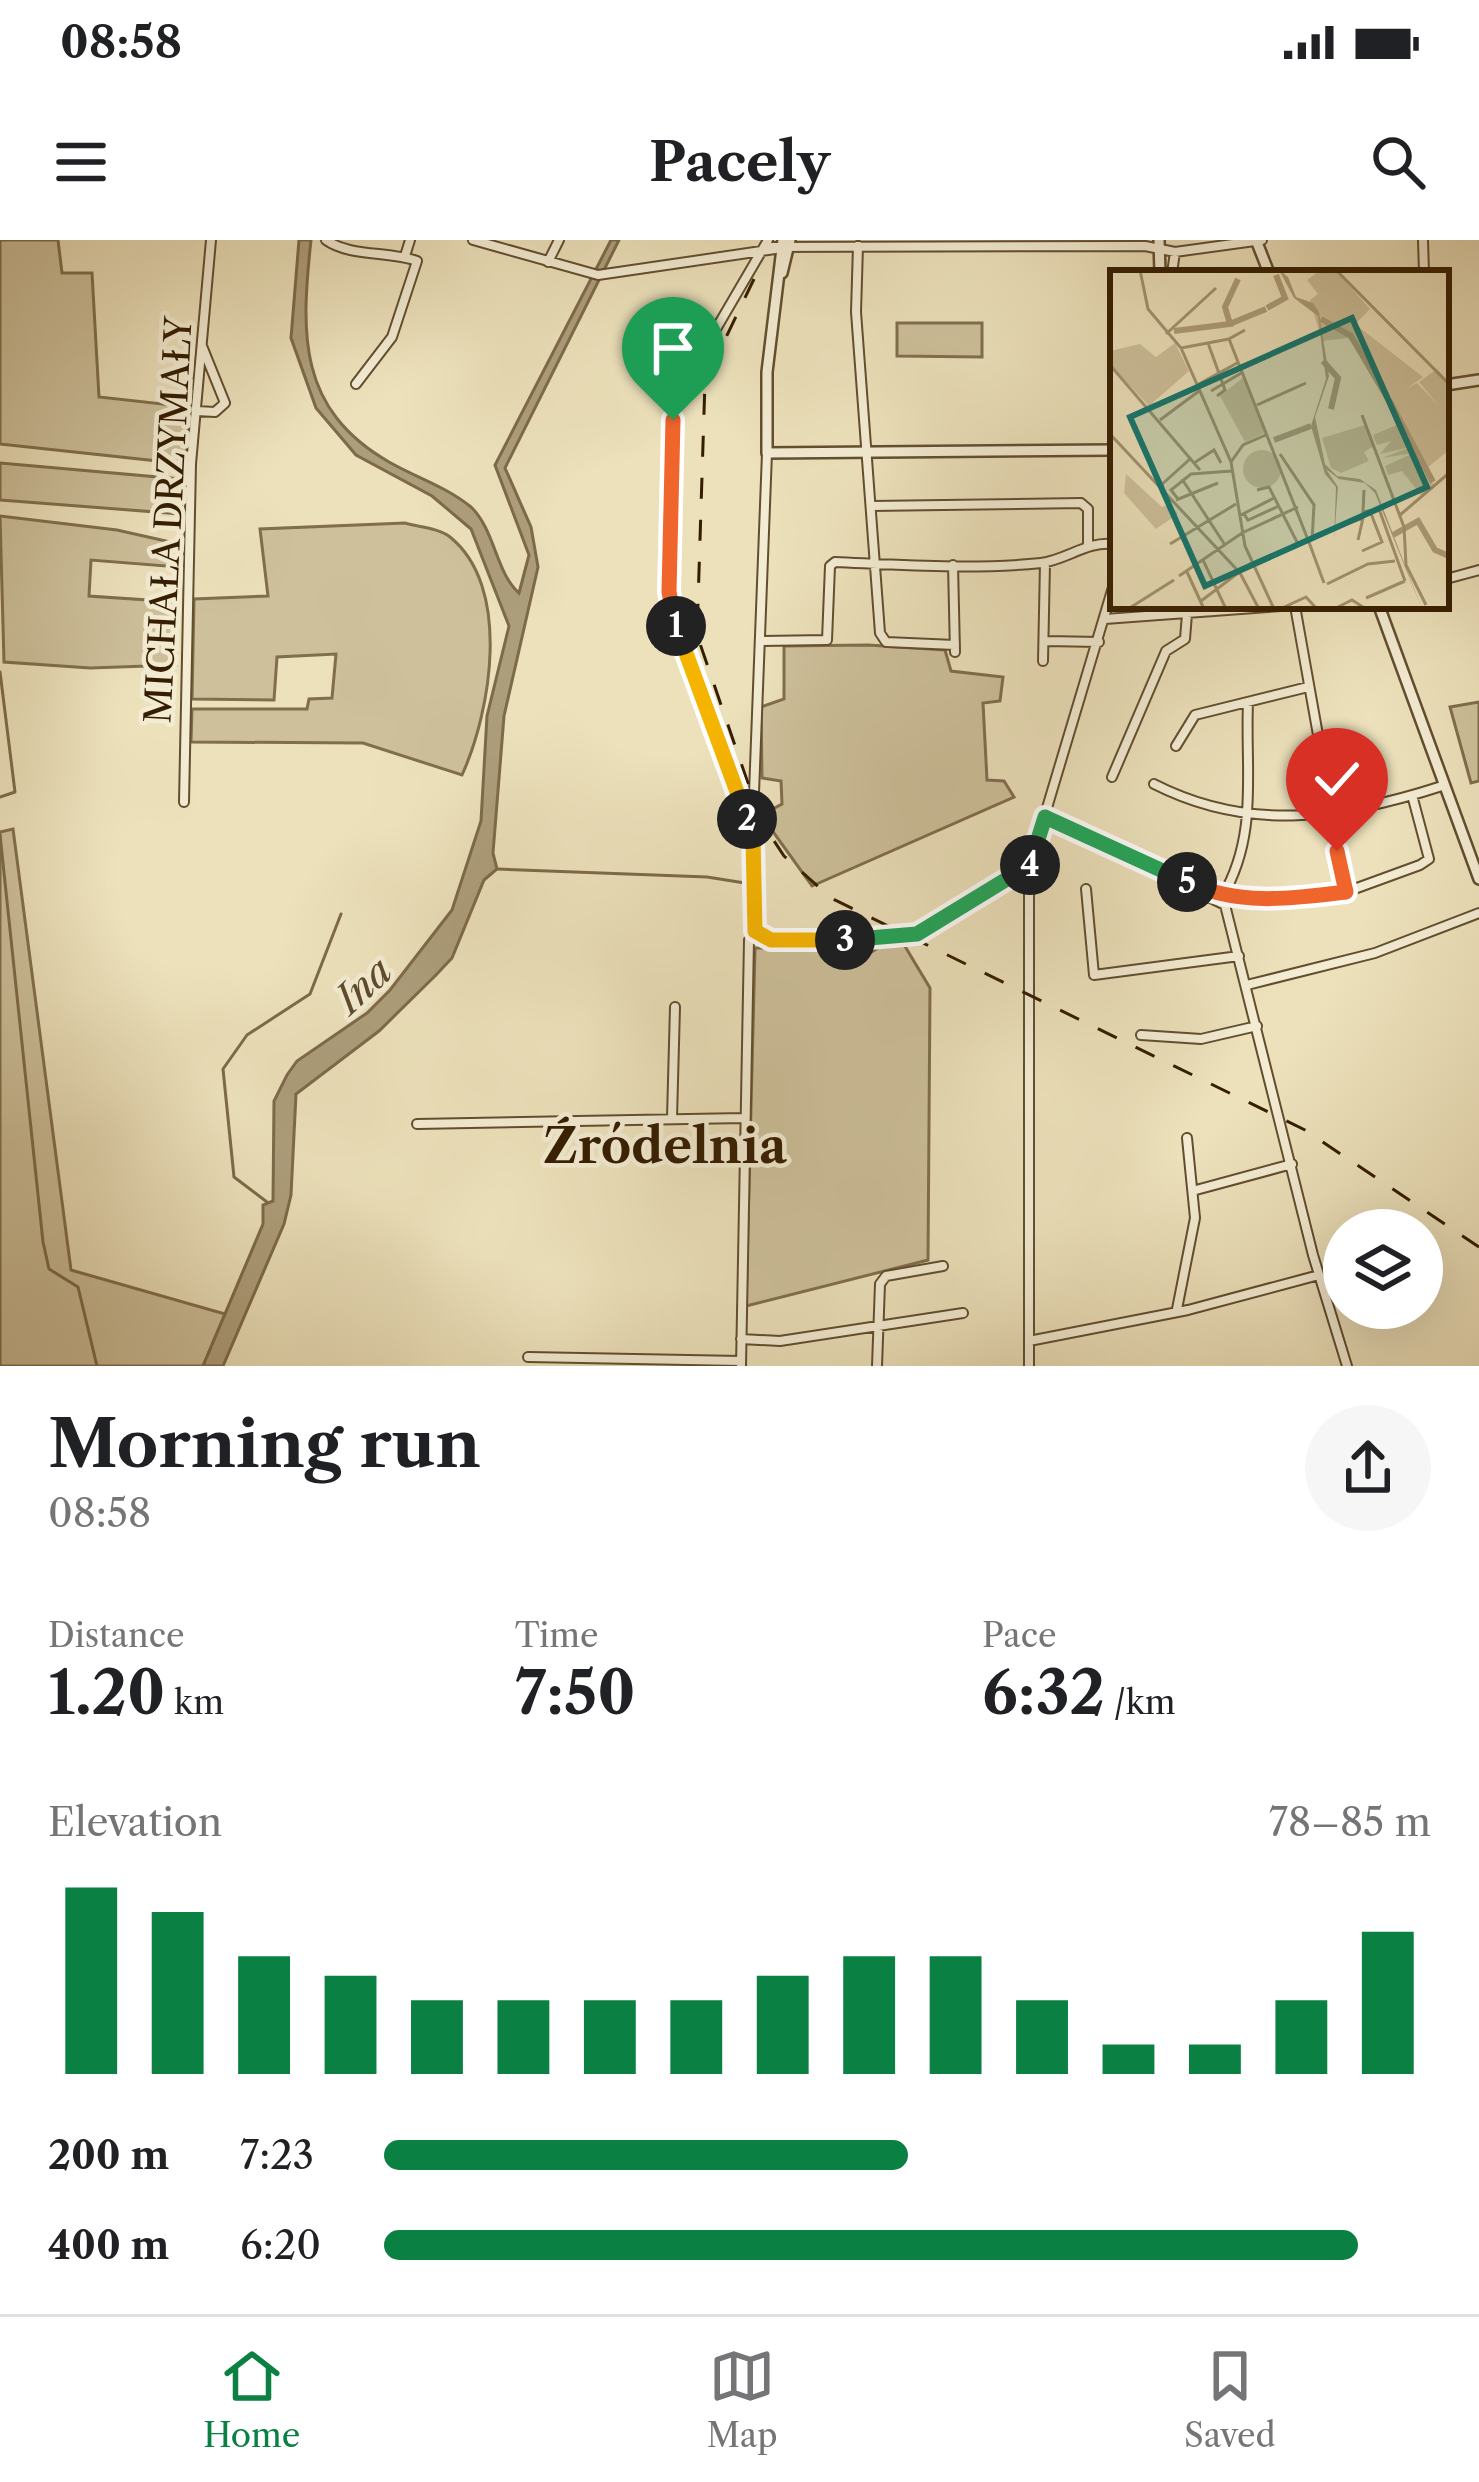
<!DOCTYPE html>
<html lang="en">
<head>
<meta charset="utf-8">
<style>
  :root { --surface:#fff; --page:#f6f6f6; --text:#202124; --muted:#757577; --line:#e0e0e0; --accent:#0b8043 }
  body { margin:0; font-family:"Libre Caslon Text",serif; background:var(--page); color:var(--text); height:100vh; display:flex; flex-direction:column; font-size:45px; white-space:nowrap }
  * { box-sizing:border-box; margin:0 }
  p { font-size:39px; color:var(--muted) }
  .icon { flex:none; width:66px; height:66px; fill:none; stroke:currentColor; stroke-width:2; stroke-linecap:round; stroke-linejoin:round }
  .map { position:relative; height:1126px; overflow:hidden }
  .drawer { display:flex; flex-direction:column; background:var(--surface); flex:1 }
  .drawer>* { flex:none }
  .controls { position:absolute; left:1323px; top:969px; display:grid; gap:24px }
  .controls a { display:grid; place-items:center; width:120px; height:120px; border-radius:50%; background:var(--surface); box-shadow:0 12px 48px #0002; font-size:60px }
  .pin { position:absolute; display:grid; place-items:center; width:102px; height:102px; color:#fff; margin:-123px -51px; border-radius:50% 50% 50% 0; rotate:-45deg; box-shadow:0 0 12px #0007 }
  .pin .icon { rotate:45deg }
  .km { position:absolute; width:60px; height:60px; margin:-30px; border-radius:50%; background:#222; color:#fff; font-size:33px; line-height:60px; text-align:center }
  .round { display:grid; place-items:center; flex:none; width:126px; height:126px; border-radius:63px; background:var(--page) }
  .overview { display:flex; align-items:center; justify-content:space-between; height:204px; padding:0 48px }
  h1 { font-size:66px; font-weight:800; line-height:90px }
  .stats { display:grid; grid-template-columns:repeat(3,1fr); gap:18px; height:204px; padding:12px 48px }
  .stats div { display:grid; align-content:center }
  .stats b { font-size:60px; font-weight:800 }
  .stats small { font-size:33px; font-weight:400 }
  .stats p { font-size:33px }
  .chart { height:336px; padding:24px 48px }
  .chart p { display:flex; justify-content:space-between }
  .chart svg { width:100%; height:216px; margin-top:12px; stroke:var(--accent); stroke-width:6 }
  ul { padding:0 48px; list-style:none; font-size:39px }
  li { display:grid; grid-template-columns:192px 144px 1fr; align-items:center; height:90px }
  li i { height:30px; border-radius:15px; background:var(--accent) }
  .status { display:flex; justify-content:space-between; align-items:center; height:84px; padding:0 60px; background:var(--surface); direction:ltr }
  .status svg { height:33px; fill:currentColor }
  header { display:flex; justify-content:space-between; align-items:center; height:156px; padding:0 48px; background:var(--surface); font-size:54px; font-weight:800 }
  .tab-bar { display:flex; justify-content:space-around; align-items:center; height:168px; border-top:3px solid var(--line); background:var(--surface); font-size:33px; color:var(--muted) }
  .tab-bar a { display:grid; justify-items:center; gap:6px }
  .tab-bar .current { color:var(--accent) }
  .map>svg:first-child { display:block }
</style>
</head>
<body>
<div class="status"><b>08:58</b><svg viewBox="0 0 49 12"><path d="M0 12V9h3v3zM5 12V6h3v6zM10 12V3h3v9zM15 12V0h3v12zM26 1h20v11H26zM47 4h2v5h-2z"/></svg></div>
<header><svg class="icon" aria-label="menu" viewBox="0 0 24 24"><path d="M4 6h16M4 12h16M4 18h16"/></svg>Pacely<svg class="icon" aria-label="search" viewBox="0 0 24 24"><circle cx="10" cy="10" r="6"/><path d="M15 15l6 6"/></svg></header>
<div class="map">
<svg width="1479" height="1126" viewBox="0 0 1479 1126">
  <rect width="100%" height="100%" fill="#ece1bb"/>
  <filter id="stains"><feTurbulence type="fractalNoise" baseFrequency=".00167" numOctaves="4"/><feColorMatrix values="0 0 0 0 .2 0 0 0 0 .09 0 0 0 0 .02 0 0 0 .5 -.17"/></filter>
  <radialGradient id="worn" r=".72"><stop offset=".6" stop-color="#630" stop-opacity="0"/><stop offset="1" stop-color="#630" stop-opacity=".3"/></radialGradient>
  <path fill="#cdc09b" stroke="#806e4e" stroke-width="3" d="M0 0H58L62 33H92L99 157 190 167 186 224 0 204Z
    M897 83H982V117L897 116Z
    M0 223 180 239 182 274 0 260Z
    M0 276 117 290 179 304 178 327 91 320 89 356 177 362 176 425 90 428 4 422Z
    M405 283C418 287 439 288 450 297 512 347 491 471 462 535L363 503 191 502 192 469H307L309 459 332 458 336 414 277 417 274 460 192 459 194 359 268 356 260 289Z
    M868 405 945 410 951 431 1003 437 1000 461 983 463 987 540 1004 541 1014 557 812 646 761 575 782 564 781 541 762 538 761 467 784 459V406Z
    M1479 462V541L1471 543 1450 467Z
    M13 589 71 1030 225 1074 203 1126H0V592Z
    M903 703 930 748 928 1020 746 1066 755 708 855 707 866 716 882 705Z"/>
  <path fill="#ad9e7b" stroke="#7d6a4a" stroke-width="3" d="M299 0H311C301 93 297 169 389 222 417 238 445 246 471 267 495 290 496 333 519 353L529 315 495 225 611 0H619L505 228 531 287 538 327 504 476 493 613 497 629 484 640 452 718 436 735 379 791 296 854 291 955 284 984 223 1126H203L263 984V965L273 961 274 861 287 835 297 821 367 773 390 750 452 670 481 581 487 476 509 386 471 289 432 256 356 215 316 168 291 98Z"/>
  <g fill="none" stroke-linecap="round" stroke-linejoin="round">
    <path stroke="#7d6a4a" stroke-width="3" d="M0 432 15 552 0 557
      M0 595 43 1002 49 1029 78 1047 97 1126
      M497 629 707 637 745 643
      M267 962 234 937 223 829 247 795 310 754 341 674"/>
    <g stroke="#624e2f" stroke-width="12">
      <path id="minor" d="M326 0C350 17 389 11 417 21L392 97 356 144
        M473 0 598 35 782 8
        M1423 0 1424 33
        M858 6 856 72 880 393 886 402 955 405
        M764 7 1145 6 1175 12 1262 0
        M405 16 410 0
        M548 22 559 0
        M1172 33 1175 12
        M197 171 215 172 225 163 202 106
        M871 266 1081 263 1088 269V306
        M953 325 955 412
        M1446 339 1479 330
        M1295 366 1346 652
        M1105 379 1281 366
        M760 401 827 400 830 326 835 322C903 325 972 330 1041 323 1066 320 1087 301 1113 304
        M1047 401 1099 402
        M1043 421 1045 323
        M1176 506 1195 475 1308 447
        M1112 537 1166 411 1185 399 1187 374
        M1154 544C1250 593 1343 578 1442 546
        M184 562 191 224 211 0
        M1045 577 1225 665 1313 1015 1347 1126
        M750 589 672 374 673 180 678 154 768 0
        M1086 649 1094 735 1239 716
        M1222 657C1259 595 1245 530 1248 463
        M1222 658 1282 660 1346 652 1420 625 1429 619 1412 555
        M755 691 771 700H884L917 694 1029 628
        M1247 745 1375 713 1479 673
        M1141 795 1201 799 1257 786
        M672 878 675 767
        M417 884 744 878
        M1196 950 1292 924
        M1177 1069 1195 978 1187 898
        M741 1099 780 1101 963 1073
        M1029 1101 1188 1070 1319 1035
        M528 1117 741 1121
        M741 1126 749 700 755 691 753 579 767 213
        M877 1126 880 1044 886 1036 943 1026
        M1029 1126V628L1113 347"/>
    </g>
    <g stroke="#624e2f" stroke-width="14">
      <path id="tertiary" d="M783 0 767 132V213L1113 210
        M1159 0 1160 33
        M1256 0 1269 33
        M782 33 790 0
        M1446 145 1479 140
        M1379 366 1479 639"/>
    </g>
    <use href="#minor" stroke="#f3ecd3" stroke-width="8"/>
    <use href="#tertiary" stroke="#f3ecd3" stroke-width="9"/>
    <path stroke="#341d00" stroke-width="3" stroke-dasharray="21 21" stroke-linecap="butt" d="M754 39 705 141 697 395 761 581 784 616 831 658 1305 890 1479 1007"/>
  </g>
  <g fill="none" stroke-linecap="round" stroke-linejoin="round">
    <g stroke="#fff" stroke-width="24">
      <path id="split-1" d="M673 180 669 352 676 386"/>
    </g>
    <g stroke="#fff" stroke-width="24">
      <path id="split-2" d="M676 386 747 579"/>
    </g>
    <g stroke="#fff" stroke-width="24">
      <path id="split-3" d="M747 579 753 596 755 691 771 700H845"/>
    </g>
    <g stroke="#fff" stroke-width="24">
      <path id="split-4" d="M845 700 917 694 1030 625"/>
    </g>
    <g stroke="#fff" stroke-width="24">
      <path id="split-5" d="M1030 625 1045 577 1187 642"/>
    </g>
    <g stroke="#fff" stroke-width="24">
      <path id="split-6" d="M1187 642C1239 666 1290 659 1346 652L1337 611"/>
    </g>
    <use href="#split-1" stroke="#f0652b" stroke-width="15"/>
    <use href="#split-2" stroke="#f5b400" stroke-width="15"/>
    <use href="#split-3" stroke="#f5b400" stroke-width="15"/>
    <use href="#split-4" stroke="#22a559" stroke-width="15"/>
    <use href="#split-5" stroke="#22a559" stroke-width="15"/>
    <use href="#split-6" stroke="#f0652b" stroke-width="15"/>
  </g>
  <g text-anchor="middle" stroke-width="9" stroke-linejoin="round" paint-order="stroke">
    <g font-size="36" fill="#341d00" stroke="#f3ecd3">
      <text transform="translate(168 280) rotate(-87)" y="13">MICHAŁA DRZYMAŁY</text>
    </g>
    <g font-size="39" font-style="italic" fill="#5e4a2b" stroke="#f3ecd3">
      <text transform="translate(363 745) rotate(-43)" y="14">Ina</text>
    </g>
    <g font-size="48" font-weight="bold" fill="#341d00" stroke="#f3ecd3">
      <text x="665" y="923">Źródelnia</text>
    </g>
  </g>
  <g transform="translate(1110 30)">
    <rect width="339" height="339" fill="#ece1bb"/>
    <path d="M211 0H225L260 39 245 54 313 107 296 119 307 113 328 135 309 112 327 99 339 113V180L317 198 324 217 311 225 292 201 278 205 275 196 304 183 272 188 301 177 270 184 281 171 267 175 263 165 289 154 281 128 238 68 212 71 200 30 208 24 197 10ZM65 73 79 101 39 136 0 94V81L30 74 46 87ZM134 107 157 162 135 172 110 126ZM255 155 264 176 254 182 259 191 231 203 221 198 212 168ZM133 199a19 19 0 1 1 38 0a19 19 0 1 1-38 0ZM16 204 52 237 60 234 68 244 46 259 14 223Z" fill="#cdc09b"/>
    <path d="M169 0 178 7 186 27 203 33 209 42 219 106 205 147 215 194 227 206 250 209 266 220 312 339 265 223 255 213 229 209 216 199 228 217 224 271 226 217 215 204 201 156 216 109 208 46 184 28Z" fill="#ad9e7b"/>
    <path fill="none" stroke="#ad9e7b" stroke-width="6" d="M157 38 175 28 166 5M211 49 241 66 278 129M122 53 156 39M64 61 120 54 115 37 128 9M213 91 228 108 221 139M279 130 323 212M164 170 201 156M283 265 308 251 325 280 339 286"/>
    <path fill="none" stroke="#a29370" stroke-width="3" d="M30 0 38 39 71 78 121 192 135 276 164 339M226 0 339 114M135 60 119 69 202 280M56 64 106 18M98 73 115 120 107 126M71 78 119 69M0 95 90 200M87 115 129 92M101 121 133 102M147 135 196 113M252 145 294 257 296 295 316 335M50 150 89 121M0 164 130 303 149 339M170 184 204 235 202 271M121 192 133 175 158 164M84 193 104 180 111 193M72 209 115 275M49 217 80 189M147 220 159 217 188 274M254 220 253 242 269 239 295 311M68 229 61 220 81 204 122 201M66 230 108 213M134 244 138 250 169 236M290 245 339 203M129 246 164 228M203 266 253 248 248 270M60 274 126 234M200 275 214 313M252 281 272 272 260 241M93 290 116 339M77 302 94 339M69 306 132 263 188 237M217 314 258 294 285 291M256 328 295 311M91 331 140 294 199 269M18 339 64 310M170 339 196 327 207 339M224 339 242 330 256 339"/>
    <path fill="#0f766e" fill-opacity="0.15" stroke="#0f766e" stroke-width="6" d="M242 48 317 217 95 316 20 147Z"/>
    <rect width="339" height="339" fill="none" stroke="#341d00" stroke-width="6"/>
  </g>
  <rect width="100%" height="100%" filter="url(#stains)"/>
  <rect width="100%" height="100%" fill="url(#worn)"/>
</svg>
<div class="controls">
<a><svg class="icon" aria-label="layers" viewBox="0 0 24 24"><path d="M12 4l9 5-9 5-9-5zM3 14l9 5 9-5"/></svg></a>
</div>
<div class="pin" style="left:673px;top:180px;background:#1e9e55"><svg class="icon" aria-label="arrive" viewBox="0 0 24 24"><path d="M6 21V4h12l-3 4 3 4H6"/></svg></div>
<div class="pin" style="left:1337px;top:611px;background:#d93025"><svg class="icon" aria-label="check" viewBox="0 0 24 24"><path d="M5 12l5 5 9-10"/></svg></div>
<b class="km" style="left:676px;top:386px">1</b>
<b class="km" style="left:747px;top:579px">2</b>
<b class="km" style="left:845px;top:700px">3</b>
<b class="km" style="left:1030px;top:625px">4</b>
<b class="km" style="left:1187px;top:642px">5</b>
</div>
<section class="drawer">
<div class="overview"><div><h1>Morning run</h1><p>08:58</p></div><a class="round"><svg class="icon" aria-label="share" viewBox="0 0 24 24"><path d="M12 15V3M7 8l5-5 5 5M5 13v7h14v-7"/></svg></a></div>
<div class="stats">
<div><p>Distance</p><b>1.20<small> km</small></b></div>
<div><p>Time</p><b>7:50</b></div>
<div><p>Pace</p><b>6:32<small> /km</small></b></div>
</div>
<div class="chart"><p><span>Elevation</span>78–85 m</p>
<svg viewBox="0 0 160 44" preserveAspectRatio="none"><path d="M5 44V6M15 44V11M25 44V20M35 44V24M45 44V29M55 44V29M65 44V29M75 44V29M85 44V24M95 44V20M105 44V20M115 44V29M125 44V38M135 44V38M145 44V29M155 44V15"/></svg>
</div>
<ul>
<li><b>200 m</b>7:23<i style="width:50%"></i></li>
<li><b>400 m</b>6:20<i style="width:93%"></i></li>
</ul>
</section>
<nav class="tab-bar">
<a class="current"><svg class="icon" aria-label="home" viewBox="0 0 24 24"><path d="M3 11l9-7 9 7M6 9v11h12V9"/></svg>Home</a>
<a><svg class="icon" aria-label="map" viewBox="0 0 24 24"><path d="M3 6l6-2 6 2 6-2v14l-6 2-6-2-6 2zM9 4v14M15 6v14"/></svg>Map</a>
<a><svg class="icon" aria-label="saved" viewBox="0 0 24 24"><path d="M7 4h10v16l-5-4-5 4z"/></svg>Saved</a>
</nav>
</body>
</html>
